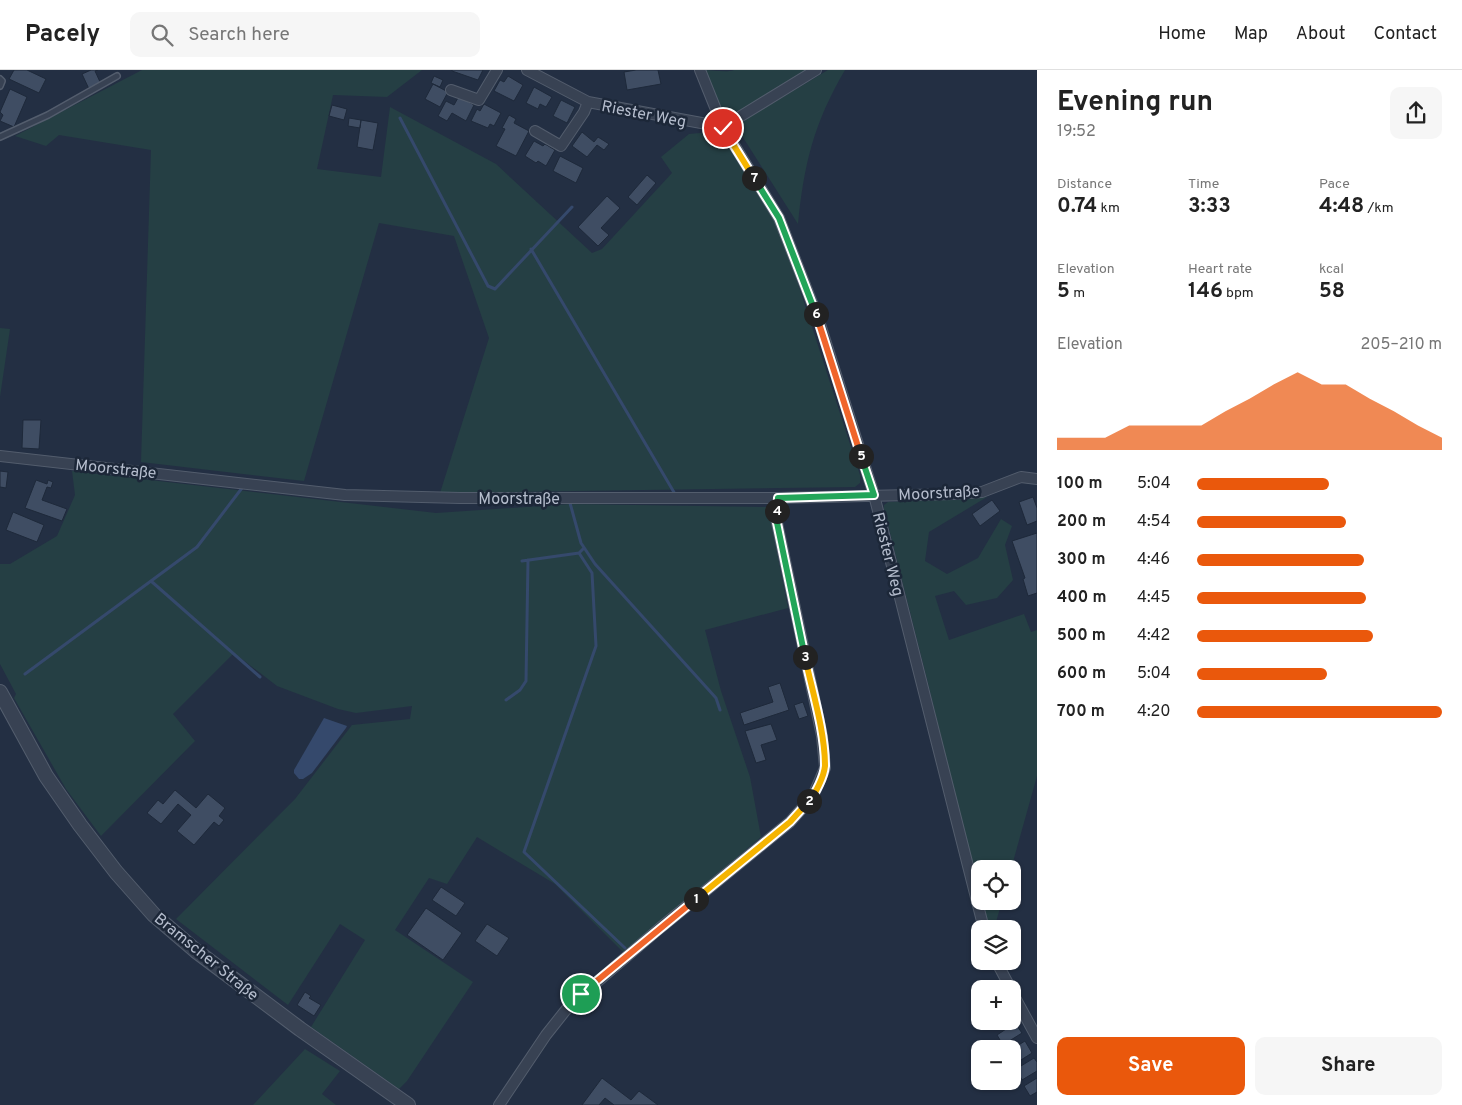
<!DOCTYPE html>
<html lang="en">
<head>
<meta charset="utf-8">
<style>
  :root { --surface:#fff; --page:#f6f6f6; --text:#222; --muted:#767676; --line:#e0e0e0; --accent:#ea580c }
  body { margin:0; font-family:Overpass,sans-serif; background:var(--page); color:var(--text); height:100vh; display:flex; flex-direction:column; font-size:19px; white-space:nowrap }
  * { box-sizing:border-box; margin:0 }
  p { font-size:16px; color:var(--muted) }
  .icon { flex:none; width:28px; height:28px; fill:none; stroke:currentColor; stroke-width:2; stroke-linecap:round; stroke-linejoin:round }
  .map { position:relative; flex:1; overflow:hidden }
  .drawer { display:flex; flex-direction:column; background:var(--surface); width:425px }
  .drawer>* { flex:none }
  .controls { position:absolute; left:971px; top:790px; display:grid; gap:10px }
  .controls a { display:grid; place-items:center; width:50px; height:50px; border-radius:10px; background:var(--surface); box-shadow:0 1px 4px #0004; font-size:25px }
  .pin { position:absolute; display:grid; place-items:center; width:42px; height:42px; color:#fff; margin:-21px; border:2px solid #fff; border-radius:50%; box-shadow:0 1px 5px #0007 }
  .km { position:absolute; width:25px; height:25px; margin:-12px; border-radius:50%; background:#222; color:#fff; font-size:14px; line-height:25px; text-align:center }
  .round { display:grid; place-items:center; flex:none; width:52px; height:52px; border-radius:10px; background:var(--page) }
  .overview { display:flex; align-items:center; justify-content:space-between; height:85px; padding:0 20px }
  h1 { font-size:28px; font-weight:700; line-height:38px }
  .stats { display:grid; grid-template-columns:repeat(3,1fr); gap:8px; height:85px; padding:5px 20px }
  .stats div { display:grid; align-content:center }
  .stats b { font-size:21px; font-weight:700 }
  .stats small { font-size:14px; font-weight:400 }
  .stats p { font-size:14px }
  .chart { height:140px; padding:10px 20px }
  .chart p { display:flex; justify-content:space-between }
  .chart svg { width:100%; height:90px; margin-top:5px; fill:var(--accent); opacity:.7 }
  .action { display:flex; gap:10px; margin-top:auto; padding:10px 20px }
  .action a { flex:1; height:58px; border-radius:10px; background:var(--accent); color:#fff; font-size:20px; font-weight:700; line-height:58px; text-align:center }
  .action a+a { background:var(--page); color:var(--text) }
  ul { padding:0 20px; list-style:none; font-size:16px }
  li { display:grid; grid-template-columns:80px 60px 1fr; align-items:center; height:38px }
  li i { height:12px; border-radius:6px; background:var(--accent) }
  header { display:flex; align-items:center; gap:30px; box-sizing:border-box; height:70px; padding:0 25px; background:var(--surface); border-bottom:1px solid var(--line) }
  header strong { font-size:24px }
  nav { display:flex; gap:28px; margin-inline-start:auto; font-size:18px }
  .search { width:350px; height:45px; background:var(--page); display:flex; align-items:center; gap:12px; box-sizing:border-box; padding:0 18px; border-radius:10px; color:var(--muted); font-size:19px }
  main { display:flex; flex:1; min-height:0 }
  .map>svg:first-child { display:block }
</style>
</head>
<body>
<header>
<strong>Pacely</strong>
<div class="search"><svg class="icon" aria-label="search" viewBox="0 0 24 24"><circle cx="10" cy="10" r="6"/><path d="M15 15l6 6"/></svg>Search here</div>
<nav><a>Home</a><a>Map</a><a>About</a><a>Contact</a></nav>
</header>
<main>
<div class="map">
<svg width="1037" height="1035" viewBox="0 0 1037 1035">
  <rect width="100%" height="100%" fill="#232f43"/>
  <path fill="#253f44" d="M142 0H422L387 27 333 25 317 99 381 107 390 37 496 94 592 183 602 179 672 103 661 87 689 64 711 62 725 70 778 152 860 405V413L855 417 440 423 489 268 454 166 379 153 304 411 141 392 151 80 59 65 46 76 15 66Z
    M704 0C714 0 726 3 734 0H809L736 45 719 40Z
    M828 0H845C814 53 804 93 798 154L737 58 738 54Z
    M0 258 10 259 0 327Z
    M72 401 436 443 571 434 768 437 788 538 705 560 721 621 750 707 761 767 624 883 555 814 477 767 447 814 429 808 395 860 473 912 407 1011 399 1019 311 957 365 870 340 854 288 935 176 849 295 729 352 655 410 649 412 636 356 643 338 639 277 616 234 583 173 644 195 671 101 766 66 719 14 628 16 624 0 594V494H10L57 466 75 425Z
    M987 427 929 462 925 491 947 504 978 488 1001 449 1012 456 1005 475 1013 510 997 528 966 535 954 521 935 526 949 570 1024 544 1031 562 1037 560V706L1011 799H980V829L927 609 884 439V435L888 432Z
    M980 831H1002L994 859H989Z
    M305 979 340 1001 322 1024 336 1035H253Z"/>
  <path fill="#35496c" d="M324 648 347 656 346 658 312 703 303 709H299L294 703V700Z"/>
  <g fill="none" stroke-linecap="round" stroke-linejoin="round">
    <path stroke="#35496c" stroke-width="3" d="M400 48 488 216 495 219 572 137
      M531 179 675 424
      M570 433 581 473 595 494 716 628 720 640
      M584 478 579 483 592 503 596 576 524 782 625 878
      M522 491 579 483
      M151 511 260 607
      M25 604 197 477 242 418
      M506 630 520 620 526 611 528 490"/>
  </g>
  <path fill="#3f4d63" stroke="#1e293a" d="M14 0H27L46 9 39 23 9 9Z
    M91 0H98L95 1 101 14 89 19 82 4Z
    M483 0 478 10 452 1V0Z
    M636 0H658L661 14 627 20 624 2Z
    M434 6 443 10 440 17 431 13Z
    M508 6 523 15 514 31 494 21 500 10 504 12Z
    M433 14 448 22 440 37 425 29Z
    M534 17 552 27 546 37 540 34 538 39 526 33Z
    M10 19 27 27 14 57 0 51 3 45 0 42Z
    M459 26 474 35 466 51 452 43 447 51 438 46 446 31 454 35Z
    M561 30 575 37 567 53 553 46Z
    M484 34 501 43 494 56 490 54 488 58 471 51 477 39 480 41Z
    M332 35 347 39 344 50 329 46Z
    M509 45 516 49 514 53 529 61 516 86 496 76 505 59 502 58Z
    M349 48 361 50 360 58 348 56Z
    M361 50 378 53 373 80 357 77Z
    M582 62 594 72 598 67 609 74 604 80 597 75 587 87 572 76Z
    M534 71 543 76 545 74 555 80 546 96 538 91 536 93 525 86Z
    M560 86 583 98 576 113 553 101Z
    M647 105 656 113 637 135 628 127Z
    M607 126 620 138 601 158 609 165 598 176 578 157Z
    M23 350H41L39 379 22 378Z
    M0 401 8 402 6 418 0 417Z
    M36 410 47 414 48 410 53 412 51 418 47 417 42 430 67 439 62 451 25 438Z
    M1033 427 1037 438V451L1027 455 1019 432Z
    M992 430 1000 441 980 456 972 444Z
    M13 442 44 455 37 472 6 460Z
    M1037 463V523L1028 526 1023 509 1025 508 1012 471Z
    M780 613 789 640 744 655 740 643 773 632 768 617Z
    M803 632 808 646 799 649 794 635Z
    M771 654 777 670 761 675 766 690 756 693 745 661Z
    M175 720 196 738 208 724 225 738 219 746 224 750 219 756 214 752 194 775 177 761 191 745 178 734 161 754 147 743 158 730 163 734Z
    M441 817 465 833 456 846 432 830Z
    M426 838 462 863 443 890 407 865Z
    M487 854 509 868 497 886 475 871Z
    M305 922 311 926 309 928 321 935 314 946 297 935Z
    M1015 953 1022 963 1003 975 997 965Z
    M1025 971 1032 983 1013 995 1012 979Z
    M1034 988 1037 992V1001L1022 1010 1016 999Z
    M602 1008 631 1030 639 1021 658 1035H614L605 1028 599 1035H582Z
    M1037 1008V1022L1030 1026 1024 1016Z"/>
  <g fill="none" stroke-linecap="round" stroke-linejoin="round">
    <g stroke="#535d6d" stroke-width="8">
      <path id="service" d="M0 9 2 11 0 16
        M0 67 48 45 117 6"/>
    </g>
    <g stroke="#535d6d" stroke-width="12">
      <path id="minor" d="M527 0 588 32 723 57 779 148 819 251 874 425 984 859
        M700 0 723 57 816 0
        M451 20 479 30 497 0
        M535 61 561 76 584 42 588 32
        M0 386 345 425 460 428H778L954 424 982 422 1021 407 1037 409
        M996 891 1011 919
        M1012 922 1037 968
        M499 1035 546 965 569 936 660 858 790 752 813 726 825 698 822 666 776 448 778 428"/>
    </g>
    <g stroke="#535d6d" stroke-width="16">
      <path id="tertiary" d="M0 622 46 706 80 755 116 802 154 845 196 881 300 959 408 1035"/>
    </g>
    <use href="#service" stroke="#384253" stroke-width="5"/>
    <use href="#minor" stroke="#384253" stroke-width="10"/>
    <use href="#tertiary" stroke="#384253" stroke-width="14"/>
  </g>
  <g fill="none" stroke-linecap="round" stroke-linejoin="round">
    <g stroke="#fff" stroke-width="10">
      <path id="split-1" d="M581 924 696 829"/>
    </g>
    <g stroke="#fff" stroke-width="10">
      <path id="split-2" d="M696 829 790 752 809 731"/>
    </g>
    <g stroke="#fff" stroke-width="10">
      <path id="split-3" d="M805 587C812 621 825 661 825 696 824 706 816 723 809 731"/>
    </g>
    <g stroke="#fff" stroke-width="10">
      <path id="split-4" d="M777 441 776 448 805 587"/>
    </g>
    <g stroke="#fff" stroke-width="10">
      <path id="split-5" d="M777 441 778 428 874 425 861 386"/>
    </g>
    <g stroke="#fff" stroke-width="10">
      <path id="split-6" d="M816 244 861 386"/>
    </g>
    <g stroke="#fff" stroke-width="10">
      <path id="split-7" d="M754 108 779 148 816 244"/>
    </g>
    <g stroke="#fff" stroke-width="10">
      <path id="split-8" d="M723 58 754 108"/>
    </g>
    <use href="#split-1" stroke="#f0652b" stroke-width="6"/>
    <use href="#split-2" stroke="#f5b400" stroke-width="6"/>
    <use href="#split-3" stroke="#f5b400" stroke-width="6"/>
    <use href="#split-4" stroke="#22a559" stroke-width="6"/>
    <use href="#split-5" stroke="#22a559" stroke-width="6"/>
    <use href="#split-6" stroke="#f0652b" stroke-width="6"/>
    <use href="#split-7" stroke="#22a559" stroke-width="6"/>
    <use href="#split-8" stroke="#f5b400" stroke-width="6"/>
  </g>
  <g text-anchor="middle" stroke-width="5" stroke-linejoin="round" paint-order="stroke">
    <g font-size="16" fill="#b5bdcd" stroke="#1c2738">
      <text transform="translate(644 43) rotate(11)" y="6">Riester Weg</text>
      <text transform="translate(116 398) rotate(6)" y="6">Moorstraße</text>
      <text transform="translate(939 422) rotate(-3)" y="6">Moorstraße</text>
      <text x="519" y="434">Moorstraße</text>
      <text transform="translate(889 484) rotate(76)" y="6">Riester Weg</text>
      <text transform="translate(207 886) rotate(39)" y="6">Bramscher Straße</text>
    </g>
  </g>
</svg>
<div class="controls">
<a><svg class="icon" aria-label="locate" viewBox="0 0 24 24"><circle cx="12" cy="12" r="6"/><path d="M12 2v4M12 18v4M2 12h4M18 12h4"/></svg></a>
<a><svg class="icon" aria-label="layers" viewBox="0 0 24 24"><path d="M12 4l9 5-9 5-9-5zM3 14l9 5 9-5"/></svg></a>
<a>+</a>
<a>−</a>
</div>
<div class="pin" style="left:581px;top:924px;background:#1e9e55"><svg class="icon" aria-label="arrive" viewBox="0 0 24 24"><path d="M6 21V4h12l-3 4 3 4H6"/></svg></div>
<div class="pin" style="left:723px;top:58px;background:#d93025"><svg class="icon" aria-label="check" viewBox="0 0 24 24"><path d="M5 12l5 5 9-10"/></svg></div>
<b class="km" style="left:696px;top:829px">1</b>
<b class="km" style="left:809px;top:731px">2</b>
<b class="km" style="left:805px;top:587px">3</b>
<b class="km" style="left:777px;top:441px">4</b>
<b class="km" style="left:861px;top:386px">5</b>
<b class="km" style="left:816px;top:244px">6</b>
<b class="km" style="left:754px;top:108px">7</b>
</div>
<section class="drawer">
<div class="overview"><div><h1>Evening run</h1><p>19:52</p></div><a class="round"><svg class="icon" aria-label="share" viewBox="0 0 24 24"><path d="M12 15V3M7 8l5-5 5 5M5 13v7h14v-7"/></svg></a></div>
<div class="stats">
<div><p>Distance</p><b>0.74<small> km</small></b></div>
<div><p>Time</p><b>3:33</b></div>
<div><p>Pace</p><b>4:48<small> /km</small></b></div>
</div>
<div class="stats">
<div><p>Elevation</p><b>5<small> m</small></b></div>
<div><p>Heart rate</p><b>146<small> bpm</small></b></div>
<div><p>kcal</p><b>58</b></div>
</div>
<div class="chart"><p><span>Elevation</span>205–210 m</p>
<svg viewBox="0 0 160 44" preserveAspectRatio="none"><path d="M0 44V38L10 38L20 38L30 32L40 32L50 32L60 32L70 25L80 19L90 12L100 6L110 12L120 12L130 19L140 25L150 32L160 38V44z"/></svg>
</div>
<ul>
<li><b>100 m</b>5:04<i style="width:54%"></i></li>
<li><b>200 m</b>4:54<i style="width:61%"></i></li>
<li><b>300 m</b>4:46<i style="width:68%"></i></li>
<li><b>400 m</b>4:45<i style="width:69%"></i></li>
<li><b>500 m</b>4:42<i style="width:72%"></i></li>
<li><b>600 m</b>5:04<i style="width:53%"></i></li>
<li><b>700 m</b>4:20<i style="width:100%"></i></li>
</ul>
<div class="action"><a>Save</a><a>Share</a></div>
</section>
</main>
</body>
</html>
